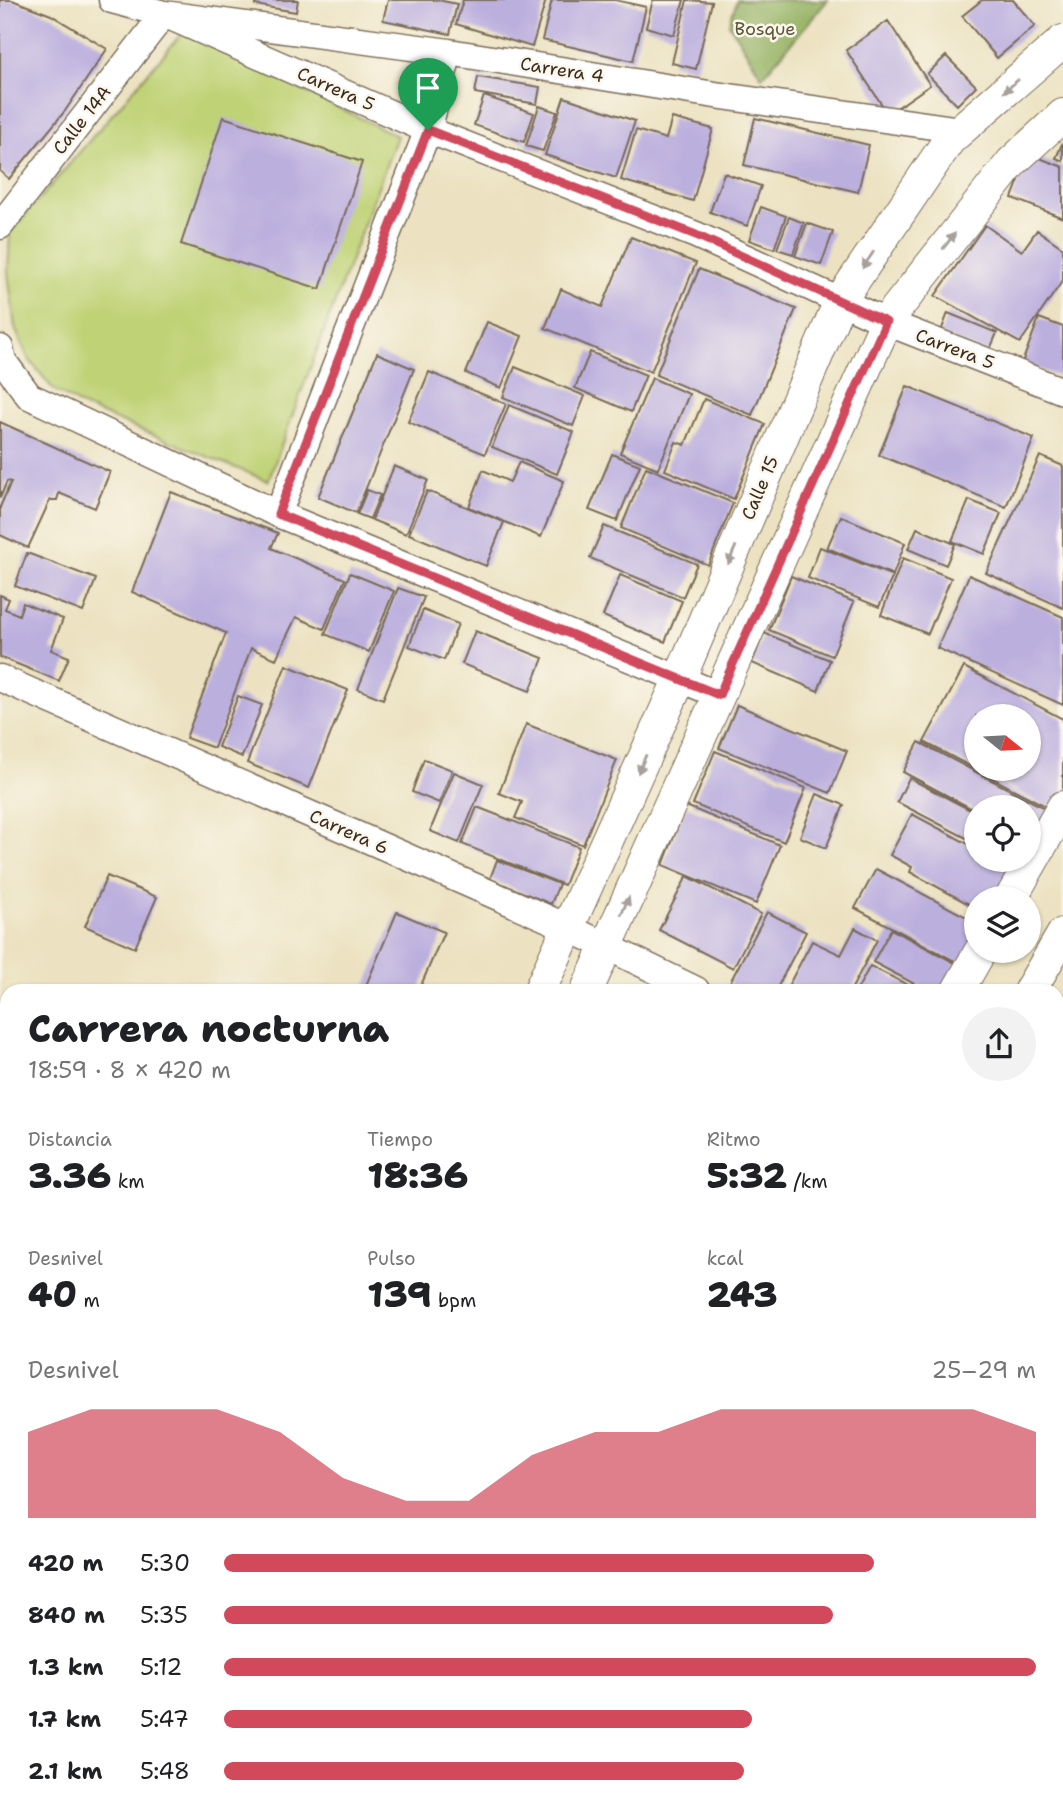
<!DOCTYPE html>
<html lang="es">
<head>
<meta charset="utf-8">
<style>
  :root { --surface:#fff; --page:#f2f2f2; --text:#202124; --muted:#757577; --accent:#d1495b }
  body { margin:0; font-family:"Shantell Sans",sans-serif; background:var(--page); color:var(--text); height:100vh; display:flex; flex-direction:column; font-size:26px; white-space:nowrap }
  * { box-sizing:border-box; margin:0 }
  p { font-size:23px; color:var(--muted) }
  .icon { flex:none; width:38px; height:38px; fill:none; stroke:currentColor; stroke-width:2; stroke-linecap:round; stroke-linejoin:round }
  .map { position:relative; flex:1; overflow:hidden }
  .sheet { position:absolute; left:0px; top:984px; width:1064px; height:831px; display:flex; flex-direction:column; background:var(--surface); border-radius:21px 21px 0 0; box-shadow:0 2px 5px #0004 }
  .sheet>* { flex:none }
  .needle { width:46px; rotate:108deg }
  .buttons { position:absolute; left:964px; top:704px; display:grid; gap:14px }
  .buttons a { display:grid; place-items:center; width:77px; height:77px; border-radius:50%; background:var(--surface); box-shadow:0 2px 5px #0004; font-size:35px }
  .pin { position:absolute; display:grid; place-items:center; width:60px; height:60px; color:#fff; margin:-72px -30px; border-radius:50% 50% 50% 0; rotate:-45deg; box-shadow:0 0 7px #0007 }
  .pin .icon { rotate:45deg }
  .round { display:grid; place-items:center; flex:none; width:74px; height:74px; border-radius:37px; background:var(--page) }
  .head { display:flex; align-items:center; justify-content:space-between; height:119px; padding:0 28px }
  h1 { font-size:38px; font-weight:800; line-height:52px }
  .stats { display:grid; grid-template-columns:repeat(3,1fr); gap:10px; height:119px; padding:7px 28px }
  .stats div { display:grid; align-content:center }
  .stats b { font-size:35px; font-weight:800 }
  .stats small { font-size:19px; font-weight:400 }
  .stats p { font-size:19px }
  .chart { height:196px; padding:14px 28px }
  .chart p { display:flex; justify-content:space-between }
  .chart svg { width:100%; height:126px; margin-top:7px; fill:var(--accent); opacity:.7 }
  ul { padding:0 28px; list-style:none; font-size:23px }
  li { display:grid; grid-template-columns:112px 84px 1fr; align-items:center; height:52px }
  li i { height:18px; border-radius:9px; background:var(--accent) }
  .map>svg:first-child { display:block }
</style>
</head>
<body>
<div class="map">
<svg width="1063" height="1814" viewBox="0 0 1063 1814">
  <rect width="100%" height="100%" fill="#fbf7ec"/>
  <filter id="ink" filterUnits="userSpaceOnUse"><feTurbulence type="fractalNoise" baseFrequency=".0143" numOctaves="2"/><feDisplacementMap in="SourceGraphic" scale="14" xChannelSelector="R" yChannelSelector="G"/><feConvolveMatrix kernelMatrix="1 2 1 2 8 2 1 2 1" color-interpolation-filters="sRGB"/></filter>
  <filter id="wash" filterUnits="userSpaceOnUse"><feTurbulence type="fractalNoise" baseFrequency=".00686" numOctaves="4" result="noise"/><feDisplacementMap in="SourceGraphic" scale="28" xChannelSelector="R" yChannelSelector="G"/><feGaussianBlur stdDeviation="1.57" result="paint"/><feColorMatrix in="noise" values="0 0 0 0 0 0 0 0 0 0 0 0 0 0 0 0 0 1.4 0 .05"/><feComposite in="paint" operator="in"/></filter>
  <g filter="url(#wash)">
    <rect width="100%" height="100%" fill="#ece2c1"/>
    <path fill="#d4d8f9" d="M575 1808H1055L1063 1814H571Z"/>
    <path fill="#bfd275" stroke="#7d7e4a" stroke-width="2" d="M183 32 397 136 268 481 84 407 53 389 28 358 15 328 8 272 10 233Z"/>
    <path fill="#97b466" stroke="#696f42" stroke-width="2" d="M737 0H828L762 77 729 24Z"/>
    <g id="blocks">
      <path fill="#bbafde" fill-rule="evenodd" d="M0 0H12L51 15 107 49 65 111 9 179 0 171Z
        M256 0H298L296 12 255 5Z
        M388 0H438L457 4 450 34 383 20Z
        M463 0H546L532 47 456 24Z
        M552 0H615L646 7 633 61 542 40Z
        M653 0H684L674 35 646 27Z
        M687 0 712 2 696 69 672 63Z
        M982 0H1013L1035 26 997 58 962 16Z
        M888 21 930 85 888 114 846 50Z
        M946 56 976 86 957 105 927 74Z
        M478 77 540 87 537 104 475 93Z
        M484 96 534 113 524 142 474 125Z
        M564 97 635 121 616 178 545 155Z
        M539 106 557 112 543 151 526 146Z
        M223 117 362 162 320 289 181 244Z
        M672 118 713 129 693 201 621 180 636 130 666 139Z
        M755 118 869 145 858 192 744 165Z
        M1063 142V161L1056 158Z
        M1029 154 1063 167V218L1012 198Z
        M724 173 761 186 747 226 710 212Z
        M761 207 786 216 774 249 749 240Z
        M789 217 804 223 793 254 777 249Z
        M807 223 833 232 821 265 795 256Z
        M985 225 1022 251 1037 230 1063 248V280L1020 343 935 296Z
        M631 237 696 263 651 372 545 328 561 289 602 307Z
        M699 269 796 309 752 415 656 375Z
        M948 313 997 333 988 354 940 334Z
        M1039 318 1063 327V378L1022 363Z
        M487 322 522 336 501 388 466 373Z
        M590 352 646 375 631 412 575 388Z
        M377 353 414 369 356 513 318 497Z
        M515 367 585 396 573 426 503 397Z
        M429 372 506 404 485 454 408 422Z
        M652 378 689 394 658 469 620 453Z
        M907 386 1034 438 1006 507 879 455Z
        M704 399 765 424 734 499 665 470 676 442 685 445Z
        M509 405 574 432 557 474 492 447Z
        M0 422 110 472 95 508 59 493 57 500H50L28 548 0 535V507L11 482 7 481 0 498Z
        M612 454 640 465 617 521 589 510Z
        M1040 456 1063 466V608L986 573Z
        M519 462 564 481 541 537 469 507 483 470 510 482Z
        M394 466 428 480 406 534 372 520Z
        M646 467 733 503 708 565 621 528Z
        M367 490 380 495 370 519 357 514Z
        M427 491 504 522 486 566 409 534Z
        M171 492 278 533 271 548 345 579 324 629 296 617 276 659 251 648 214 748 186 738 226 633 132 592Z
        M969 500 1001 513 984 554 952 541Z
        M841 516 905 543 893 575 827 548Z
        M604 526 697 564 683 597 590 558Z
        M917 528 955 544 946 565 908 549Z
        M820 547 893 576 879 607 808 578Z
        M27 553 96 579 83 612 15 586Z
        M903 558 951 578 928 634 881 615Z
        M350 573 394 591 369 652 325 634Z
        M620 575 682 601 665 642 603 616Z
        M969 575 1063 617V705L937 648Z
        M791 576 854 602 832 656 769 630Z
        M398 588 424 597 383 699 358 689Z
        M0 595 9 599 5 609 19 615 23 603 63 619 51 650 69 657 59 681 0 657Z
        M423 610 458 624 444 660 409 646Z
        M475 631 543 658 530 691 462 664Z
        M764 633 830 660 818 691 752 663Z
        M286 665 348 690 309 788 247 763Z
        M964 667 1063 719V791L1053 810 924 742ZM976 716H1029V768H976Z
        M238 696 262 705 242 757 218 747Z
        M737 705 847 751 830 793 719 748Z
        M526 724 617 760 583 845 515 818 522 802 499 793Z
        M919 742 1052 812 1029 839V807H976V811L903 772Z
        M715 751 806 788 784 842 693 804Z
        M424 759 452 770 439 803 412 792Z
        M454 772 483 784 459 843 430 831Z
        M909 778 976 813V843L897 802Z
        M817 794 844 805 826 848 800 837Z
        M686 806 780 845 756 904 663 865Z
        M477 807 579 847 564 885 462 844Z
        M912 814 976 848V859H998L1019 870 1004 898H976V908L910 872 912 867 890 855Z
        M497 860 559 884 551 904 490 879Z
        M876 869 976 922V942L964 966 855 908Z
        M107 876 157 897 135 948 85 926Z
        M687 876 761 914 733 968 659 930Z
        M397 912 444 932 419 990H364Z
        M767 912 806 932 776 990H741L729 984Z
        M855 928 877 940 851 990H786L812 941 841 955Z
        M891 929 957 964 943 990H926L873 962Z
        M870 966 918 990H857Z
        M1063 1000V1044L1057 1041V1012Z
        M1057 1060 1063 1064V1095L1057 1092Z
        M1057 1096 1063 1099V1172L1057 1168Z
        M1057 1219 1063 1223V1240L1057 1250Z
        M1063 1250V1301L1057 1311V1261Z
        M7 1254V1336L0 1332V1268Z
        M1063 1355V1383L1057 1379V1366Z
        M1057 1404 1063 1407V1488L1057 1485Z
        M1057 1490 1063 1494V1500L1057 1510Z
        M7 1591V1667L0 1663V1604Z
        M1057 1607 1063 1611V1667L1059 1674 1057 1673Z
        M1057 1677 1063 1680V1747L1057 1744Z
        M3 1700 7 1702V1738L0 1734V1707Z
        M24 1808H34L45 1814H21Z
        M38 1808H113L110 1814H49Z
        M235 1808H279L282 1810 280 1814H246Z
        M316 1808H361L357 1814H313Z
        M613 1808H639L650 1814H609Z
        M698 1808H705L716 1814H694Z
        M777 1808H826L822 1814H788Z"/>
    </g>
  </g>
  <g filter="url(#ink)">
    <use href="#blocks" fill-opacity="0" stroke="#796a57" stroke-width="2"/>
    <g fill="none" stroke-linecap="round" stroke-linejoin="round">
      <g stroke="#796a57" stroke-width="29">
        <path id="minor" d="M112 0 164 14 428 130 696 235 886 322 1063 391
          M0 226 164 14 449 52 715 95 961 130
          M0 348 3 361 29 396 278 514 719 695
          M278 514 428 130 449 52
          M0 678 569 928 696 990
          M0 1156 7 1160
          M0 1189 7 1193
          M1057 1190 1063 1193
          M1057 1526 1063 1516
          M0 1535 6 1524
          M1057 1770 1063 1774
          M1057 1801 1063 1804
          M513 1808 523 1814"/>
      </g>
      <g stroke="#796a57" stroke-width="34">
        <path id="tertiary" d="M1011 898 1063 807
          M540 990 680 678 840 301 949 140 1063 41
          M587 990 886 322 1012 162 1063 115
          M958 990 981 950
          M1030 990 1063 934
          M128 1814 132 1808
          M185 1814 188 1808
          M491 1814 495 1808
          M559 1814 562 1808"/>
      </g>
      <use href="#minor" stroke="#fff" stroke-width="26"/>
      <use href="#tertiary" stroke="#fff" stroke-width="32"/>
    </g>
    <defs><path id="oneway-solid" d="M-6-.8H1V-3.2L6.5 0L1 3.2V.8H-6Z" transform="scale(1.75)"/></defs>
    <g fill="#a79f9a">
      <use href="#oneway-solid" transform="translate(1011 86) rotate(139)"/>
      <use href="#oneway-solid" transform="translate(949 241) rotate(-52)"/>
      <use href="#oneway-solid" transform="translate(868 260) rotate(124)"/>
      <use href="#oneway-solid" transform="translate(732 555) rotate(113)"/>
      <use href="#oneway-solid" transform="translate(642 764) rotate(114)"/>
      <use href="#oneway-solid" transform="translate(625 906) rotate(-66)"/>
    </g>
  </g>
  <g fill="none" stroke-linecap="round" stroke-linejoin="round" filter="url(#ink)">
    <g stroke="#fff" stroke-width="14">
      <path id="route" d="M428 130 696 235 886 322 719 695 278 514Z"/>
    </g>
    <use href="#route" stroke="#d1495b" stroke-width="9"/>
  </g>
  <g text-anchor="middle" stroke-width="5" stroke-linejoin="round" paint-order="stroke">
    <g font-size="18" fill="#5c5434" stroke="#fbf7ec">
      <text x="765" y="35">Bosque</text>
    </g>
    <g font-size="18" fill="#3b2a1e" stroke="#fbf7ec">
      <text transform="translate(562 70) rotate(9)" y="6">Carrera 4</text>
      <text transform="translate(336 89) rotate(24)" y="6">Carrera 5</text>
      <text transform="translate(82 120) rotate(-52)" y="6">Calle 14A</text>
      <text transform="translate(955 349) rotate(21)" y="6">Carrera 5</text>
      <text transform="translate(760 488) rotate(-67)" y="6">Calle 15</text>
      <text transform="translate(349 832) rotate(24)" y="6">Carrera 6</text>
    </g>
  </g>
</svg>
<div class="buttons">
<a><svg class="needle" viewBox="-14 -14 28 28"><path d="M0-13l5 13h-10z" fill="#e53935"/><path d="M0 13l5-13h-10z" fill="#757577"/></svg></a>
<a><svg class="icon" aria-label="locate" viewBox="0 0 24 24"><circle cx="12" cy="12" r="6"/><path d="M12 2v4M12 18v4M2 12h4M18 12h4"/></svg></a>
<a><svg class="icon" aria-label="layers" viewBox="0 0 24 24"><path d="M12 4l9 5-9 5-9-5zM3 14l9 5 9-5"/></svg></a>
</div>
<div class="pin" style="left:428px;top:130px;background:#1e9e55"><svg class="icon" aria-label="arrive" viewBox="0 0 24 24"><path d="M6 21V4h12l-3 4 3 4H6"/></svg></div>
<section class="sheet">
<div class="head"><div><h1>Carrera nocturna</h1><p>18:59 · 8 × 420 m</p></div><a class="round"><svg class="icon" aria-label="share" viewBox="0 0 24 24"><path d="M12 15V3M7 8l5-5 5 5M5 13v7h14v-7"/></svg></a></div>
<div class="stats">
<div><p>Distancia</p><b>3.36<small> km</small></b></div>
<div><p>Tiempo</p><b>18:36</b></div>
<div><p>Ritmo</p><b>5:32<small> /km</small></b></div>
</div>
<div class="stats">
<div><p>Desnivel</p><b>40<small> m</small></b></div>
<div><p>Pulso</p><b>139<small> bpm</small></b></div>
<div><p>kcal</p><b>243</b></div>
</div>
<div class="chart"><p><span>Desnivel</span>25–29 m</p>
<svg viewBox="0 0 160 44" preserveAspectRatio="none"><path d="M0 44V14L10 6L20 6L30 6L40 14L50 30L60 38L70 38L80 22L90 14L100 14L110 6L120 6L130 6L140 6L150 6L160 14V44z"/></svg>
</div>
<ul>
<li><b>420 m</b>5:30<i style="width:80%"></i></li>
<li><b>840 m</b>5:35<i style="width:75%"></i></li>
<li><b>1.3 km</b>5:12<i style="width:100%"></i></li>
<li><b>1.7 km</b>5:47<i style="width:65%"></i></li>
<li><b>2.1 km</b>5:48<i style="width:64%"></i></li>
</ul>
</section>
</div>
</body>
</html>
